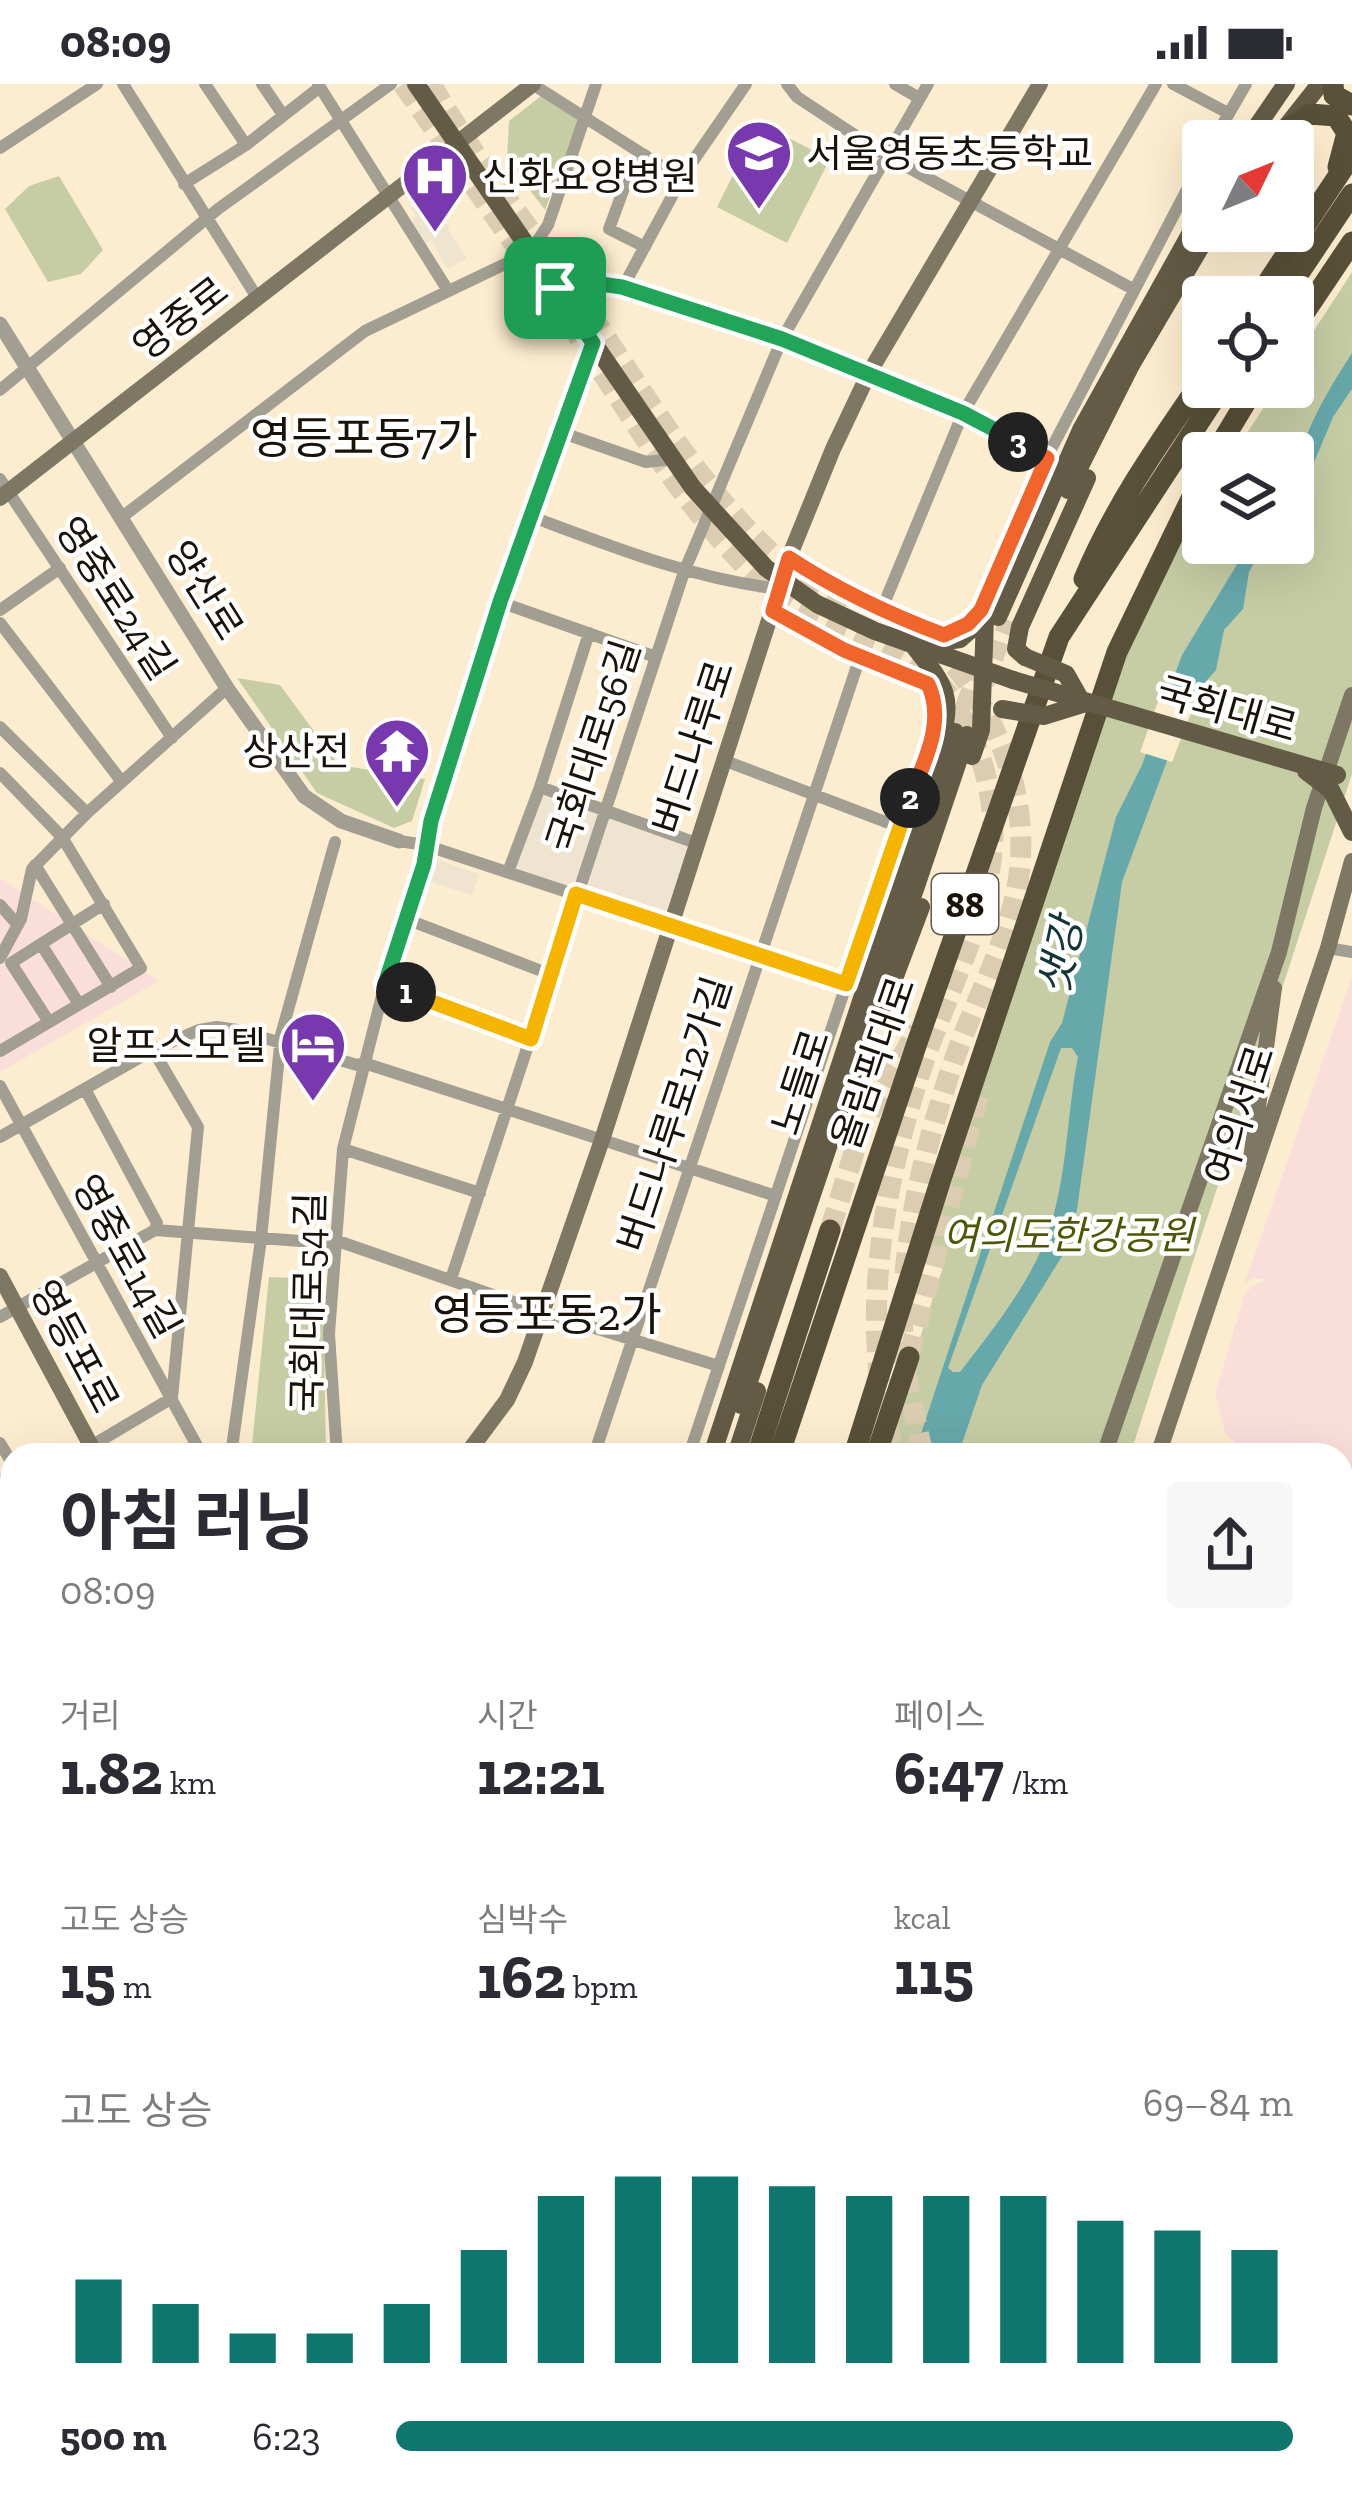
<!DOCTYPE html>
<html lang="ko">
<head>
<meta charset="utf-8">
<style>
  :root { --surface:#fff; --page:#f7f7f7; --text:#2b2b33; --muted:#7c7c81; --accent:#0f766e }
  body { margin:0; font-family:"Zilla Slab","Noto Sans KR",serif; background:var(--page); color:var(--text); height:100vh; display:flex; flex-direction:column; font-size:45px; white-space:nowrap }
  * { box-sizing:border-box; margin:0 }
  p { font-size:39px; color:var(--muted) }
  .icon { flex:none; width:66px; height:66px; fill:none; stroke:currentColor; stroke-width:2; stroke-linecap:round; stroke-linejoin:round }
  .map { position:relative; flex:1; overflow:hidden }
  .drawer { position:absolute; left:0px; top:1359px; width:1353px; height:1062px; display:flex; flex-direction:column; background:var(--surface); border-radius:36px 36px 0 0; box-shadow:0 12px 48px #0002 }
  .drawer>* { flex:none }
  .needle { width:78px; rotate:47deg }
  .fabs { position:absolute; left:1182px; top:36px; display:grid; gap:24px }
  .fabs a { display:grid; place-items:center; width:132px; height:132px; border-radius:12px; background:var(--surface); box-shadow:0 12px 48px #0002; font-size:60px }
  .pin { position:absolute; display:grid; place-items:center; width:102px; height:102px; color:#fff; margin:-51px; border-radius:24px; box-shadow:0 6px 18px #0006 }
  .km { position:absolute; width:60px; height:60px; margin:-30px; border-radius:50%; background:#222; color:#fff; font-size:33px; line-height:60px; text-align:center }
  .round { display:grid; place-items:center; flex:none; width:126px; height:126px; border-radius:12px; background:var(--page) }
  .headline { display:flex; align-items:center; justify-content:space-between; height:204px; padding:0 60px }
  h1 { font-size:66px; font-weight:700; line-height:90px }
  .figures { display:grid; grid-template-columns:repeat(3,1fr); gap:18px; height:204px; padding:12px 60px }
  .figures div { display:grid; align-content:center }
  .figures b { font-size:60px; font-weight:700 }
  .figures small { font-size:33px; font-weight:400 }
  .figures p { font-size:33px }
  .chart { height:336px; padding:24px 60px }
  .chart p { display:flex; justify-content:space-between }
  .chart svg { width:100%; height:216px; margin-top:12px; stroke:var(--accent); stroke-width:6 }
  ul { padding:0 60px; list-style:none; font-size:39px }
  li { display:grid; grid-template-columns:192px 144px 1fr; align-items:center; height:90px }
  li i { height:30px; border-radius:15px; background:var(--accent) }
  .status { display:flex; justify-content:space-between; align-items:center; height:84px; padding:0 60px; background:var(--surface); direction:ltr }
  .status svg { height:33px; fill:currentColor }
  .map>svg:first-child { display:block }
</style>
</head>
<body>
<div class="status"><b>08:09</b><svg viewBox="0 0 49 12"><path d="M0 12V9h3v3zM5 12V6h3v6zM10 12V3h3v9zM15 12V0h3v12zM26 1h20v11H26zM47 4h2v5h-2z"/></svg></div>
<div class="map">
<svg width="1352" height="2421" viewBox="0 0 1352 2421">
  <rect width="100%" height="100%" fill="#fdedd0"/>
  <path fill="#f9deda" d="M0 794 159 897 0 988Z
    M1352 893V1395L1341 1393V1371H1246L1225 1348 1215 1310 1244 1212 1252 1202 1266 1196 1253 1194 1244 1201Z
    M1341 1829 1352 1831V1985L1341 1983Z"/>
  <path fill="#eee4cf" d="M422 116 426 122 431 120 446 141 449 140 448 146 467 174 448 185 431 157 425 160 411 138 416 132 411 124Z
    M543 704 695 761 669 840 514 786Z
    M432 774 479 790 472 811 425 796Z"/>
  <path fill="#c6cda5" d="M541 12 579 36 545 126 507 76 509 37Z
    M759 39 830 75 787 159 717 123Z
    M59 92 103 166 81 190 48 198 5 125 29 102Z
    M1352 188V690L1130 1371H882L943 1183 925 1177 1134 550 1203 418V459H1293V369H1234L1277 303H1293V279Z
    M237 594 280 601 339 681 425 695 412 737 394 744 317 709Z
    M269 1193 323 1195 326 1371H251Z
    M1341 1424 1352 1426V1707L1341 1705Z
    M850 2409H1121L1125 2421H854Z"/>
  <path fill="#67a8ab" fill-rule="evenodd" d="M1352 269V305L1333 333 1308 393 1293 416C1293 363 1324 313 1352 269Z
    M1250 459H1265L1249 488 1243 525 1224 546 1216 586 1190 615 1122 798 1077 1126 1064 1169 982 1301 958 1371H914L1050 958 1062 939 1116 733 1142 681 1182 571ZM1061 964H1072L1078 973C1065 1038 1068 1113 1038 1173 1018 1214 988 1252 960 1288H953L948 1284Z"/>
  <path fill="#fdedd0" d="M1160 612 1194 621 1172 678 1140 668Z"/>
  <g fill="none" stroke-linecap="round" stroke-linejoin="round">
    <path stroke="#dbccb2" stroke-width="16" stroke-dasharray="16 8" stroke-linecap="butt" d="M0 1775 12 1761"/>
    <path stroke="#dbccb2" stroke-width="18" stroke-dasharray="18 9" stroke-linecap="butt" d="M955 648 983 571
      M967 651 1008 536"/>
    <path stroke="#dbccb2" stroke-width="21" stroke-dasharray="21 10" stroke-linecap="butt" d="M403 0 519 167
      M431 0C473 73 528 142 577 211 648 311 735 474 852 522
      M568 237C634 333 691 442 783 516 795 525 811 530 824 536 871 556 924 571 952 616 1042 760 962 858 918 995 880 1114 859 1250 895 1371
      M830 1146 862 1043 918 945
      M905 1190C911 1120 929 1051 951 985 970 927 1001 873 1015 813 1035 725 1002 635 944 569
      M902 1227 904 1281 923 1371
      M909 1272 981 1001
      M1341 1753 1352 1755
      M1341 1788 1352 1790"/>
    <path stroke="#a29e91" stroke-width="12" d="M123 0 258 215
      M205 0 246 61
      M262 0 283 31
      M318 0 447 205
      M532 0 682 95
      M787 0 797 13 885 71 1133 205
      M895 0 919 14
      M1173 0 1228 29
      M1213 57 1246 0
      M0 64 97 0
      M645 71 624 104 609 145 645 163
      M184 100 246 61 320 3
      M623 203 684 90 746 0
      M555 204 579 197 623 203 782 255 963 329 1047 373
      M0 306 218 125 391 0
      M560 348 646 378 673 375
      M0 395 172 654
      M530 432C613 463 692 495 780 505
      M122 433 365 247 530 168 548 141 596 0
      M500 518 653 572
      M0 526 60 484
      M881 527 963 329 1156 0
      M974 535 981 526 1047 373 1203 75
      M0 539 122 698
      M0 643 87 729
      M723 676 899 743
      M0 689 62 753 141 884 0 967
      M540 703 696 759
      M399 757 425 761 846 900
      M35 781 111 903
      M508 788 540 703 589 549
      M0 821 18 841
      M406 835 552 891
      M41 860 79 920
      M1328 864 1352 868
      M0 874 21 835 32 785 87 729 227 604
      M385 900 531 954
      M49 938 11 879 104 820
      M0 1002 202 1371
      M85 1005 157 1139 155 1146
      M0 1053 153 966 199 946 217 943 237 946 357 981 364 979 776 1112
      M343 1065 480 1109
      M451 1195 684 488 782 255 928 0
      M0 1233 155 1146 327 1159 335 1156 542 1228 719 1282
      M0 1359 12 1379
      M76 1371 172 1314 198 1043 153 966
      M231 1371 261 1155 281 951 335 758
      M337 1371 329 1250 343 1065 389 884 424 780 431 738 500 518 593 259
      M594 1371 860 573
      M689 1371 899 743C915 701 950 644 928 600
      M0 1395 12 1398
      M0 1461 12 1433
      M0 1609 12 1621
      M0 1782 12 1794
      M0 1872 12 1884
      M1341 1999 1352 2001
      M0 2339 12 2336
      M212 2409 218 2421
      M630 2409 634 2421
      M14 2421 33 2409"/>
    <path stroke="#a29e91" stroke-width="15" d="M0 240 227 604 304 712 341 737 399 757
      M1341 1416 1352 1418
      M1341 2316 1352 2317
      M647 2409 656 2421"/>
    <path stroke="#7d7764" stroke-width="16" d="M0 414 533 0
      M789 474 842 509 948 555
      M773 527 844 566 928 600 933 599
      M1251 1075 1274 904
      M0 1192 96 1371
      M466 1371 507 1316 525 1278 602 1056 790 471 833 365 869 289 1040 0
      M1104 1371 1279 868 1314 724 1352 611
      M1158 1371 1328 864 1352 777
      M1148 2409 1151 2421
      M302 2421 307 2409
      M319 2421 324 2409"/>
    <path stroke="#635b45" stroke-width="18" d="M416 0 693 404 766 484 817 520 875 547 1013 596
      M1247 57 1286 0
      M1275 57 1320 0
      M1068 406 1131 281 1210 147
      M998 533 1081 346 1203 127
      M913 561C942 598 956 611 940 658
      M920 561 960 555 985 533
      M1025 573 1016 565 1020 543 1087 394
      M972 672 981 646 985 534
      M1331 706 1352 748
      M884 921 921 823
      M741 1321 967 651
      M712 1371 863 911 955 648
      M736 1371 757 1307
      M0 1475 12 1481
      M0 1497 12 1502
      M1341 1731 1352 1733
      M1341 1771 1352 1774
      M1341 1809 1352 1811
      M678 2409 681 2421
      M692 2409 696 2421"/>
    <path stroke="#585038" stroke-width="21" d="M1333 0 1334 11 1352 21
      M1284 47 1310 30 1336 32 1347 49 1338 83
      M1258 213 1352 71
      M1283 213 1352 110
      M1293 246 1352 158
      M1215 369 1255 303
      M1084 495C1114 423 1159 359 1203 295
      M757 1371 830 1146
      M779 1371 918 956 1059 553 1222 303
      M854 1371 941 1095 1117 568 1203 390
      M876 1371 909 1273
      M755 2409 759 2421
      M841 2409 846 2421"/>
    <g stroke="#3b3326" stroke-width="8">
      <path id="rail" d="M0 1724 12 1734
        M0 1750 12 1761
        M556 2409 560 2421
        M575 2409 579 2421
        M604 2409 608 2421"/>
    </g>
    <use href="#rail" stroke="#fff" stroke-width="3" stroke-dasharray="9" stroke-linecap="butt"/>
    <path stroke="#635b45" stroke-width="18" d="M1025 573 1066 590 1083 620
      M1013 596 1337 691
      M1002 625 1044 632 1083 620
      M1306 687 1331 706"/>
  </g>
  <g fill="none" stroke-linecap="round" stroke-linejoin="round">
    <g stroke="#fff" stroke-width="24">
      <path id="split-1" d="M406 908 385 900 424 780 431 737 500 518 593 259 555 204"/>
    </g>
    <g stroke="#fff" stroke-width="24">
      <path id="split-2" d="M406 908 531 955 576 810 846 900 910 714"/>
    </g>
    <g stroke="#fff" stroke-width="24">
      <path id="split-3" d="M910 714C924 678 946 638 928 600L844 566 773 527 789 474C839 507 888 530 944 551L968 540 981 526 1047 374 1018 358"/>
    </g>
    <g stroke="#fff" stroke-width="24">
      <path id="split-4" d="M555 204 579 197 622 203 782 255 963 329 1018 358"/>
    </g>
    <use href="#split-1" stroke="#22a559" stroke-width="15"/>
    <use href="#split-2" stroke="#f5b400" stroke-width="15"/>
    <use href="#split-3" stroke="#f0652b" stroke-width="15"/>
    <use href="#split-4" stroke="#22a559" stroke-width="15"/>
  </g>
  <defs>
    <g id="school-pin" transform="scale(3.45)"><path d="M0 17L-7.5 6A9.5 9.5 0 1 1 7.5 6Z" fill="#7939ae" stroke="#fff"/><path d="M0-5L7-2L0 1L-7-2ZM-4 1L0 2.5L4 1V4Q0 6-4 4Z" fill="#fff"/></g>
    <g id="hospital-pin" transform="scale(3.45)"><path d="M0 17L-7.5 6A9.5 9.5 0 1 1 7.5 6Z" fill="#7939ae" stroke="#fff"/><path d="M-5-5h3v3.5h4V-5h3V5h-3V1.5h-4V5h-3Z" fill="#fff"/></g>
    <g id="temple-pin" transform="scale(3.45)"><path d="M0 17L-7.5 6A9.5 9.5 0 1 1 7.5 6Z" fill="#7939ae" stroke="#fff"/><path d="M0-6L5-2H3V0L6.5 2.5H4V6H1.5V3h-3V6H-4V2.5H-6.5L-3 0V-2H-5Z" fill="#fff"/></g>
    <g id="hotel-pin" transform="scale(3.45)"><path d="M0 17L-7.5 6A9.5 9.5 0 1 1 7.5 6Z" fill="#7939ae" stroke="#fff"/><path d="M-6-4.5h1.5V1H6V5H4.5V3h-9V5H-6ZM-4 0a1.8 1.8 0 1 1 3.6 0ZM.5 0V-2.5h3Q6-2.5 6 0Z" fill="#fff"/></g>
  </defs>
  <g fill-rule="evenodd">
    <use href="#school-pin" x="759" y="69"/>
    <use href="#hospital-pin" x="435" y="92"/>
    <use href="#temple-pin" x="397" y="667"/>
    <use href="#hotel-pin" x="313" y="961"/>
  </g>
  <g text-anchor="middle" stroke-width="9" stroke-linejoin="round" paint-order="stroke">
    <rect fill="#fff" stroke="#5d5952" stroke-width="3" x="932" y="790" width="66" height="60" rx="9"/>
    <g font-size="36" font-weight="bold" fill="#181208">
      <text x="965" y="833">88</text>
    </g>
    <g font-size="39" fill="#181208" stroke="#fff" text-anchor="start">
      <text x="806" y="83">서울영동초등학교</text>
      <text x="482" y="106">신화요양병원</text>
      <text x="350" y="681" text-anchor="end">상산전</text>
      <text x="266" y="975" text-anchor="end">알프스모텔</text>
    </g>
    <g font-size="39" fill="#181208" stroke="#fff">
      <text transform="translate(180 234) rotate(-38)" y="14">영중로</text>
      <text transform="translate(205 506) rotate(58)" y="14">양산로</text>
      <text transform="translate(116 514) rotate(57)" y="14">영중로24길</text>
      <text transform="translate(1227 625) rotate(16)" y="14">국회대로</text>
      <text transform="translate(593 662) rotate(-72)" y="14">국회대로56길</text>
      <text transform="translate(693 663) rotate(-72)" y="14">버드나루로</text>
      <text transform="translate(873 979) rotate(-71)" y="14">올림픽대로</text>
      <text transform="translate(800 998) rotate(-72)" y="14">노들로</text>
      <text transform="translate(674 1030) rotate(-72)" y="14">버드나루로12가길</text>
      <text transform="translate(1239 1031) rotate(-72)" y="14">여의서로</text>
      <text transform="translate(127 1172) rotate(61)" y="14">영중로14길</text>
      <text transform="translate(308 1218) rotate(-89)" y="14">국회대로54길</text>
      <text transform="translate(75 1262) rotate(62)" y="14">영등포로</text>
    </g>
    <g font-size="39" font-style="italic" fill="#4f5706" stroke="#fff">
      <text x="1068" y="1165">여의도한강공원</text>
    </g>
    <g font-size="42" font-style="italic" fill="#143537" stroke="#fff">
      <text transform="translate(1060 872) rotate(-78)" y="15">샛강</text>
    </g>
    <g font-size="45" fill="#181208" stroke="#fff">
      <text x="364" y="370">영등포동7가</text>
      <text x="547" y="1246">영등포동2가</text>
    </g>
  </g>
</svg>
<div class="fabs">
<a><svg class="needle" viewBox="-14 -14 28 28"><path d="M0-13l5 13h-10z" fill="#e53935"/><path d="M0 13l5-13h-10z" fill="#7c7c81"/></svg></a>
<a><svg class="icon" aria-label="locate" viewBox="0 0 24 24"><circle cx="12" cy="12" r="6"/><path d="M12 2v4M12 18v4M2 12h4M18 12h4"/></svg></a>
<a><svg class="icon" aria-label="layers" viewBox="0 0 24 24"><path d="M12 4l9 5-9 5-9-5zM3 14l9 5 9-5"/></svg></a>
</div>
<div class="pin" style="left:555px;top:204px;background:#1e9e55"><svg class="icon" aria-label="arrive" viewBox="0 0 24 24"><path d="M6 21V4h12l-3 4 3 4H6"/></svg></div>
<b class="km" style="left:406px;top:908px">1</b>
<b class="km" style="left:910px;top:714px">2</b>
<b class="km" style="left:1018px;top:358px">3</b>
<section class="drawer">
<div class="headline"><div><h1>아침 러닝</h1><p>08:09</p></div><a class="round"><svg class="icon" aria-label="share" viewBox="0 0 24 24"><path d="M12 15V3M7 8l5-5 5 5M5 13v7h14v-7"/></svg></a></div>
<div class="figures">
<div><p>거리</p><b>1.82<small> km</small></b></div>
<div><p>시간</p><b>12:21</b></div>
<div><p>페이스</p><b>6:47<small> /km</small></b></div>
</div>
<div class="figures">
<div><p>고도 상승</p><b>15<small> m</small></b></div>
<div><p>심박수</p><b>162<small> bpm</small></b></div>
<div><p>kcal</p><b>115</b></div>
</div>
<div class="chart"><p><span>고도 상승</span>69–84 m</p>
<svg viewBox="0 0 160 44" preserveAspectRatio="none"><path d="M5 44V27M15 44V32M25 44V38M35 44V38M45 44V32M55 44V21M65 44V10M75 44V6M85 44V6M95 44V8M105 44V10M115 44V10M125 44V10M135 44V15M145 44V17M155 44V21"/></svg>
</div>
<ul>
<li><b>500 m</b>6:23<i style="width:100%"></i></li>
</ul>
</section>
</div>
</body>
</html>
